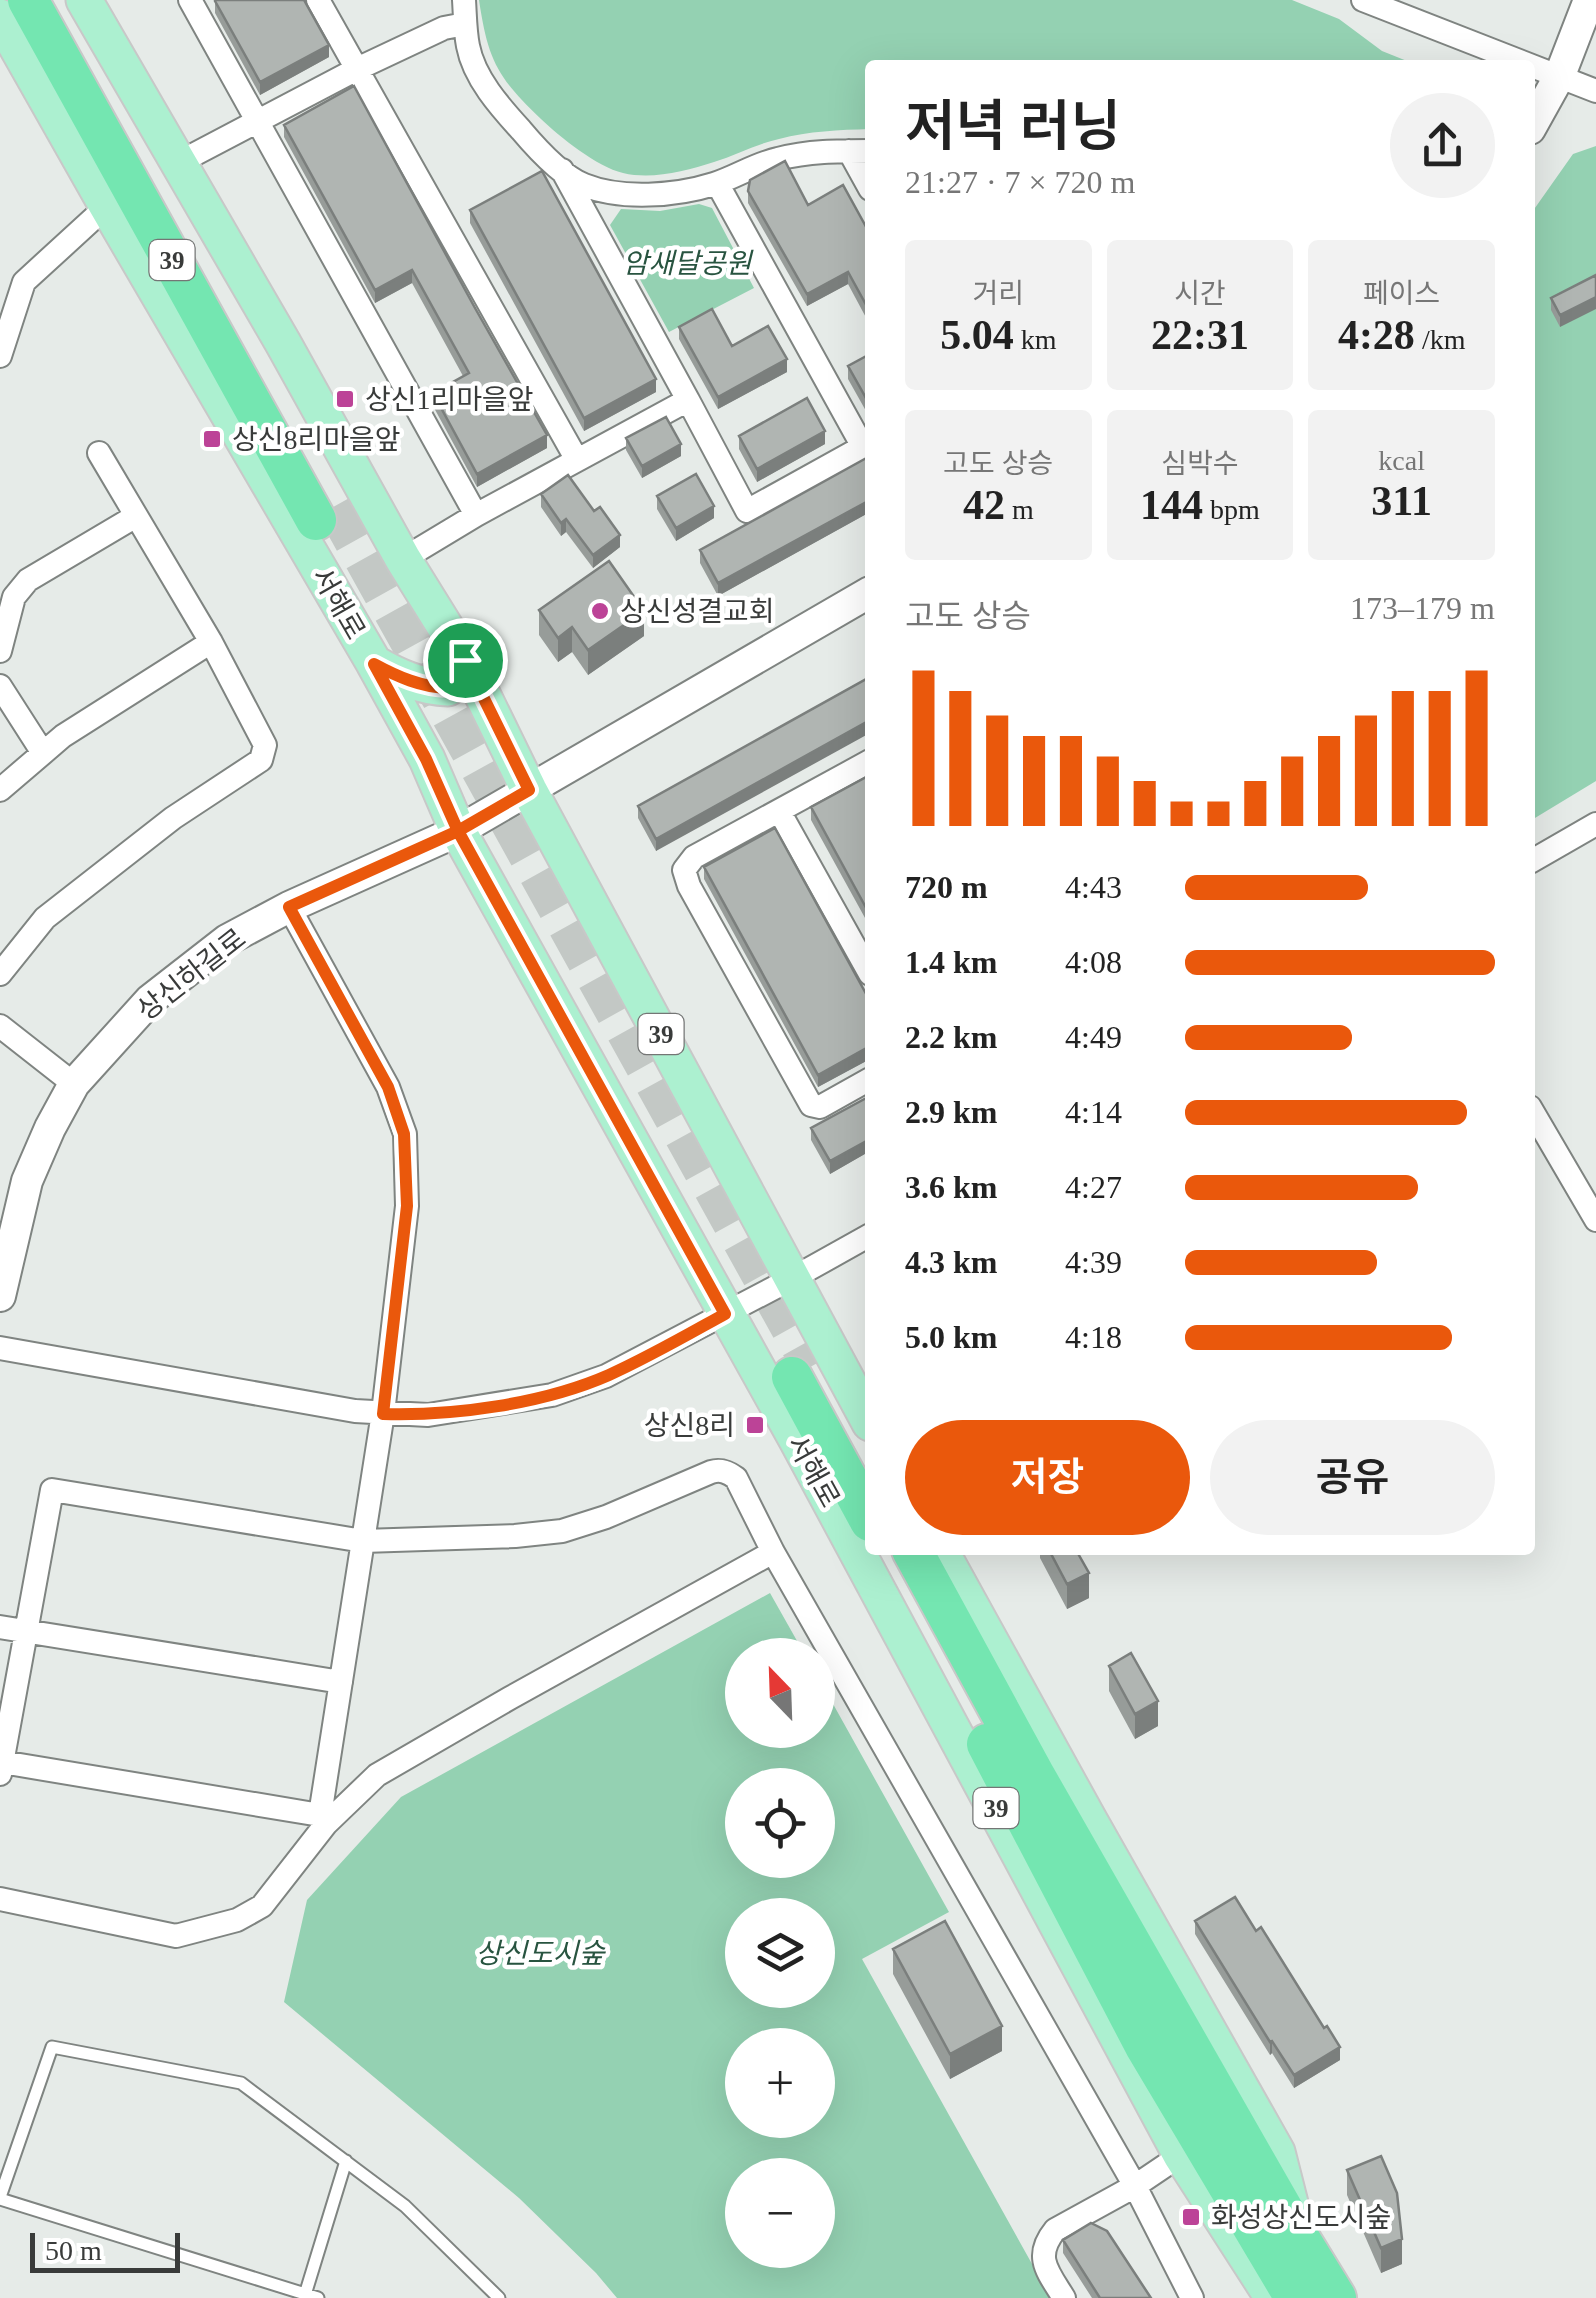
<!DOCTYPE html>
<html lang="ko">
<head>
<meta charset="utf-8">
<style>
  :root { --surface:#fff; --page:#f2f2f2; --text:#222; --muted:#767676; --accent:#ea580c }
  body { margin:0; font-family:"Times New Roman","Noto Sans KR",serif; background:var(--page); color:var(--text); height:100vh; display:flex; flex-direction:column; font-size:38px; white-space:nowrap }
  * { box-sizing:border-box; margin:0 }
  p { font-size:32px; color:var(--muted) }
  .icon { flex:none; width:55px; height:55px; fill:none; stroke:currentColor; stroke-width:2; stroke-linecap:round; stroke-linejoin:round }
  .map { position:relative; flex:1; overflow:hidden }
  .side { position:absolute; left:865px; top:60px; width:670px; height:1495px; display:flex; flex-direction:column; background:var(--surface); border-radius:10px; box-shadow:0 10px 40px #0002 }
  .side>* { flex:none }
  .needle { width:65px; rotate:337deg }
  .tools { position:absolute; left:725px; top:1638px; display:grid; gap:20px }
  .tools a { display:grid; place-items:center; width:110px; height:110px; border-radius:50%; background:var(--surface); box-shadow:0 10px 40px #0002; font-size:50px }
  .scale { position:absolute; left:30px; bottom:25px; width:150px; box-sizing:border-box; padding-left:10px; border:5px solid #393b3a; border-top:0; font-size:28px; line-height:35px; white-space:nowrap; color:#393b3a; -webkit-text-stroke:8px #fff; paint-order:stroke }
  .pin { position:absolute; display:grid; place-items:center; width:85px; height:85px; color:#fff; margin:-42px; border:5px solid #fff; border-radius:50%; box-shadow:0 2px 10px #0007 }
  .round { display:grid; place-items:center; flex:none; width:105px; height:105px; border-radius:52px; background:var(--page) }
  .summary { display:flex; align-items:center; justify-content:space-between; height:170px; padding:0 40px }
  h1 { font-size:55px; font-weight:600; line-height:75px }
  .stats { display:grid; grid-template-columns:repeat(3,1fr); gap:15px; height:170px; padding:10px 40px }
  .stats div { display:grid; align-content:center; border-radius:10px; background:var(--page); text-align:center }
  .stats b { font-size:42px; font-weight:600 }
  .stats small { font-size:28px; font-weight:400 }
  .stats p { font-size:28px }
  .chart { height:280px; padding:20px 40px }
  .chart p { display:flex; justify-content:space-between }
  .chart svg { width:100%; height:180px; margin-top:10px; stroke:var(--accent); stroke-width:6 }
  .cta { display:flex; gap:20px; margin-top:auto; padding:20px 40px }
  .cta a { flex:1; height:115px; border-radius:60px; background:var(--accent); color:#fff; font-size:40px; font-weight:600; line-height:115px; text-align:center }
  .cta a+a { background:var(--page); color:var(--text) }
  ul { padding:0 40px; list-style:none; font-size:32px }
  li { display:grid; grid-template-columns:160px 120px 1fr; align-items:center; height:75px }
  li i { height:25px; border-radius:12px; background:var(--accent) }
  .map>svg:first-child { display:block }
</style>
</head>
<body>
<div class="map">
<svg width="1596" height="2298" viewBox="0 0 1596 2298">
  <rect width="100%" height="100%" fill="#e6ebe8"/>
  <path fill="#94d1b2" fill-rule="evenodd" d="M479 0H1292L1339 19 1382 51 1417 65H870V129C839 130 809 131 779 139 756 144 736 155 714 162 686 171 652 180 623 173 597 167 560 137 541 119 497 77 488 60 479 0Z
    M1596 146V781L1530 821V215L1573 154Z
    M699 204 712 208 754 288 669 332 610 225 621 209 660 211Z
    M770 1593 805 1655H742V1730H818V1677L949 1912 862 1959 1051 2298H617L596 2273 519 2198 284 2002 307 1900 401 1797ZM742 1785H818V1860H742ZM742 1915H818V1990H742ZM742 2045H818V2120H742ZM742 2175H818V2250H742Z"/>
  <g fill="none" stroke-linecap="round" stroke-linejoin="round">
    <path stroke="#c3c8c5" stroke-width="40" stroke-dasharray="40 20" stroke-linecap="butt" d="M335 506 812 1366"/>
    <g stroke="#7f8481" stroke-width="15">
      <path id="lane" d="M0 2197 52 2047 241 2083 405 2206 499 2298
        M0 2199 318 2298
        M304 2298 346 2161"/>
    </g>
    <g stroke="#7f8481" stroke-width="26">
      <path id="street" d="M190 0 476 515 688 400 562 170
        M318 0 577 460
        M464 0C465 15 465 31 468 46 474 78 500 107 521 130 537 149 562 176 584 185 621 200 676 196 714 184 736 177 755 164 778 159 808 151 839 151 870 151
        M1363 0 1596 91
        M849 151 870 189
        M178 163 357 69 444 28 465 24
        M717 183 863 447
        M0 356 24 282 107 206
        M688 400 747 511 870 443
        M403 559 476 515
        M0 651 14 597 28 580 136 516
        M0 686 43 753
        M870 761 694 857 684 870 689 886 811 1105 820 1107 870 1079
        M0 790 63 736 211 642
        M779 811 870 974
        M1530 862 1596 824
        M289 907 388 1087 405 1134 407 1206 383 1413 320 1815 326 1824
        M0 974 45 918 173 818 261 760 265 745 211 642 99 453
        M0 1026 74 1084
        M1530 1107 1596 1220
        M0 1348 355 1411 428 1415 552 1395 606 1376 793 1278 870 1235
        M0 1627 341 1682
        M2 1762 320 1815
        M0 1774 52 1490 363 1541 515 1536 562 1531 606 1517 711 1472C721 1469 728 1472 736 1478L773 1552 1135 2186 1192 2298
        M0 1899 176 1936 237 1920 262 1906 326 1824 377 1775 510 1698 773 1552
        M1064 2298C1048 2272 1033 2257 1055 2230L1135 2186 1181 2155"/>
    </g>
    <g stroke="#7f8481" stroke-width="34">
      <path id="secondary" d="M1530 129 1560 75 1589 0
        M0 1296 27 1181 50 1128 74 1084 150 1000 227 940 289 907 458 831 870 592"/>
    </g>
    <g stroke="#c8c8c8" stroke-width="39">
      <path id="primary" d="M84 0 283 343 403 559 465 659 529 790 870 1423
        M0 17 107 206 374 663 427 759 458 831 797 1440 1181 2155 1273 2298
        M374 663C398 677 421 687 448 688L455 681 465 659
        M940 1550 1089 1820 1277 2152 1292 2211"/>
    </g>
    <g stroke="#c8c8c8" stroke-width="44">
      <path id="highway" d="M28 0 316 520
        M792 1377 870 1521
        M912 1550 1034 1774 1298 2236 1336 2298
        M987 1744 1145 2046 1295 2298"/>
    </g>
    <use href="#lane" stroke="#fff" stroke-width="11"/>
    <use href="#street" stroke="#fff" stroke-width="22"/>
    <use href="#secondary" stroke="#fff" stroke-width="30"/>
    <use href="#primary" stroke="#acf0d0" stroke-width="35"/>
    <use href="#highway" stroke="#74e6b1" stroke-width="40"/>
  </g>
  <path fill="#979c99" d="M215 1 329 57 260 95 215 13Z
    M354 86 547 448 477 487 433 406V393L463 376 412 283 375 303 284 137V125Z
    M748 191 808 205 870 234V325L848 284 807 306 748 203Z
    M470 210 656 392 584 431 470 223Z
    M1596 275 1560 327 1551 310V298Z
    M679 327 732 346 787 372 718 409 679 339Z
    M870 354 866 411 848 379V366Z
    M739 436 825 444 757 482 739 449Z
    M626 438 681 456 642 478 626 450Z
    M870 456V512L718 596 700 563V550Z
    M541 494 620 547 593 568 566 532 561 536 541 507Z
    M657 496 714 518 676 541 657 509Z
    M539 610 644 636 588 675 572 652 558 662 539 635Z
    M870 677 656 851 638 818V806Z
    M870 775V927L811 820V807Z
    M704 867 870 1001V1059L818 1087 704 879Z
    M870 1096V1151L830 1174 811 1140V1128Z
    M1040 1550H1076L1089 1598 1067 1609 1040 1558Z
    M1109 1666 1158 1726 1135 1739 1109 1691Z
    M1195 1921 1340 2060 1294 2088 1272 2053 1270 2055 1195 1934Z
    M893 1949 1002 2051 950 2079 893 1974Z
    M1347 2170 1402 2264 1381 2273 1347 2195Z
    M1063 2240 1151 2298H1092L1063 2253Z"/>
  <path fill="#7b7f7d" d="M329 45V57L260 95V82Z
    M412 270V283L375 303V290Z
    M848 272V284L807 306V294Z
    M1596 297V309L1560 327V315Z
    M787 359V372L718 409V397Z
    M656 379V392L584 431V418Z
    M870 396V409L866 411V398Z
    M825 431V444L757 482V469Z
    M547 435V448L477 487V474Z
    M681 444V456L642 478V466Z
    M870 500V512L718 596V583Z
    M714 506V518L676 541V528Z
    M566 519V532L561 536V523Z
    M620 535V547L593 568V555Z
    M644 611V636L588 675V650Z
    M572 627V652L558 662V638Z
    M870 720V733L656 851V839Z
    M870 1046V1059L818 1087V1075Z
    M870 1139V1151L830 1174V1161Z
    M1089 1573V1598L1067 1609V1584Z
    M1158 1701V1726L1135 1739V1714Z
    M1002 2026V2051L950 2079V2054Z
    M1272 2041V2053L1270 2055V2042Z
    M1340 2047V2060L1294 2088V2075Z
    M1402 2239V2264L1381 2273V2248Z"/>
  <path fill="#b0b5b2" stroke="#7b7f7d" stroke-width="2.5" d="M216 0H304L329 45 260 82 215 1Z
    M354 86 475 308 547 435 477 474 433 393 469 373 412 270 375 290 284 125Z
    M785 161 808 205 843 185 870 234V312L848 272 807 294 748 191 750 180Z
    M542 171 656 379 584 418 470 210Z
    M1596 275V297L1560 315 1551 298Z
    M712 309 732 346 768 326 787 359 718 397 679 327Z
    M870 354V396L866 398 848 366Z
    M807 398 825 431 757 469 739 436Z
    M666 417 681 444 642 466 626 438Z
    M870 456V500L718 583 700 550Z
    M696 474 714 506 676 528 657 496Z
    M568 475 594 511 600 507 620 535 593 555 566 519 561 523 541 494Z
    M609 561 644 611 588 650 572 627 558 638 539 610Z
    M870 677V720L656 839 638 806Z
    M870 775V915L811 807Z
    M775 828 870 1001V1046L818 1075 704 867Z
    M870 1096V1139L830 1161 811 1128Z
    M1049 1550H1076L1089 1573 1067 1584Z
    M1131 1653 1158 1701 1135 1714 1109 1666Z
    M1235 1897 1256 1931 1261 1927 1324 2028 1327 2026 1340 2047 1294 2075 1272 2041 1270 2042 1195 1921Z
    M945 1921 1002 2026 950 2054 893 1949Z
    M1381 2156 1397 2193 1402 2239 1381 2248 1347 2170Z
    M1091 2223 1107 2231 1151 2298H1100L1063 2240Z"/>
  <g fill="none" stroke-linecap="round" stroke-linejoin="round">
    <g stroke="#fff" stroke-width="20">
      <path id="route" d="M465 660 529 790 458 831 289 907 388 1087 404 1134 407 1206 383 1414C454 1416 543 1404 609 1375 649 1357 687 1335 725 1314L458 831 426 759 374 664C398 677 421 687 448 688L454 681 465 660"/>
    </g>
    <use href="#route" stroke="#ea580c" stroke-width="12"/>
  </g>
  <g fill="#bc4397" stroke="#fff" stroke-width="4">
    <rect x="335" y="389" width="20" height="20" rx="5"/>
    <rect x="202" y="429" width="20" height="20" rx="5"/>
    <circle cx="600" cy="611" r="10"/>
    <rect x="745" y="1415" width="20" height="20" rx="5"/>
    <rect x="1181" y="2207" width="20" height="20" rx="5"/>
  </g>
  <g text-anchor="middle" stroke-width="9" stroke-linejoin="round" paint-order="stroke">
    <g fill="#fff" stroke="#747675" stroke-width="2.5">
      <rect x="149.5" y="240" width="45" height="40" rx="8"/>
      <rect x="638.5" y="1014" width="45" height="40" rx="8"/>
      <rect x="973.5" y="1788" width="45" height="40" rx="8"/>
    </g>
    <g font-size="25" font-weight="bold" fill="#393b3a">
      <text x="172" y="269">39</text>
      <text x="661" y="1043">39</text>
      <text x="996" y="1817">39</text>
    </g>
    <g font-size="28" font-style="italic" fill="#285440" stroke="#fff">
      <text x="687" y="273">암새달공원</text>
      <text x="540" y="1963">상신도시숲</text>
    </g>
    <g font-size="28" fill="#393b3a" stroke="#fff" text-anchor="start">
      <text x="365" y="409">상신1리마을앞</text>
      <text x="232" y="449">상신8리마을앞</text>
      <text x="620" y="621">상신성결교회</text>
      <text x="735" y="1435" text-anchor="end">상신8리</text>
      <text x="1211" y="2227">화성상신도시숲</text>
    </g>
    <g font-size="28" fill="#393b3a" stroke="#fff">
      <text transform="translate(339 603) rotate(60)" y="10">서해로</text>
      <text transform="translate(191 974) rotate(-38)" y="10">상신하길로</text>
      <text transform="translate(814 1471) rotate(61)" y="10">서해로</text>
    </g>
  </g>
</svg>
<div class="tools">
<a><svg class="needle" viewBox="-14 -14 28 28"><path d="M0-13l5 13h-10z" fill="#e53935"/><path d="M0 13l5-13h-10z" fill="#767676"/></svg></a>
<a><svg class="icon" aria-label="locate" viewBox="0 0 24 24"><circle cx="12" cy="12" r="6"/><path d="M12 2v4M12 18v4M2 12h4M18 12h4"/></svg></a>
<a><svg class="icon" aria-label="layers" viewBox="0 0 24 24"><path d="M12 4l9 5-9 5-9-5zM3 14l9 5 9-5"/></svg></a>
<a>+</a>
<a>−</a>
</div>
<div class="scale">50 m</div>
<div class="pin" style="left:465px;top:660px;background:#1e9e55"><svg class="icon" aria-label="arrive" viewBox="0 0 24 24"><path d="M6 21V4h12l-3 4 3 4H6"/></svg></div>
<section class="side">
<div class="summary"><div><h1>저녁 러닝</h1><p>21:27 · 7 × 720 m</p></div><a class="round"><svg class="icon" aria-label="share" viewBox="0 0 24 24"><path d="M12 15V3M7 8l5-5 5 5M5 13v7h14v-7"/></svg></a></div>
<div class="stats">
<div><p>거리</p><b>5.04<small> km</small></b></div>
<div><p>시간</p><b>22:31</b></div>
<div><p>페이스</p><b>4:28<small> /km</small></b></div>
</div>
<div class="stats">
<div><p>고도 상승</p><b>42<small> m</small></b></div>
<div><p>심박수</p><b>144<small> bpm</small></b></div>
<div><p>kcal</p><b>311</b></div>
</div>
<div class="chart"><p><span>고도 상승</span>173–179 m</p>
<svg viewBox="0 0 160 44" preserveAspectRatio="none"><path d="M5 44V6M15 44V11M25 44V17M35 44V22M45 44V22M55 44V27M65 44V33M75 44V38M85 44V38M95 44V33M105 44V27M115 44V22M125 44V17M135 44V11M145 44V11M155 44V6"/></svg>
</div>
<ul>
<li><b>720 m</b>4:43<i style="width:59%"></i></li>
<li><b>1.4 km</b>4:08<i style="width:100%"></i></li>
<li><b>2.2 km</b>4:49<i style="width:54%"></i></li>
<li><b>2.9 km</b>4:14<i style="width:91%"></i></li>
<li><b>3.6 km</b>4:27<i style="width:75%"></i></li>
<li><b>4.3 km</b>4:39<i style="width:62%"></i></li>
<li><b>5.0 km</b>4:18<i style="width:86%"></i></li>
</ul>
<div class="cta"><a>저장</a><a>공유</a></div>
</section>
</div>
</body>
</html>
